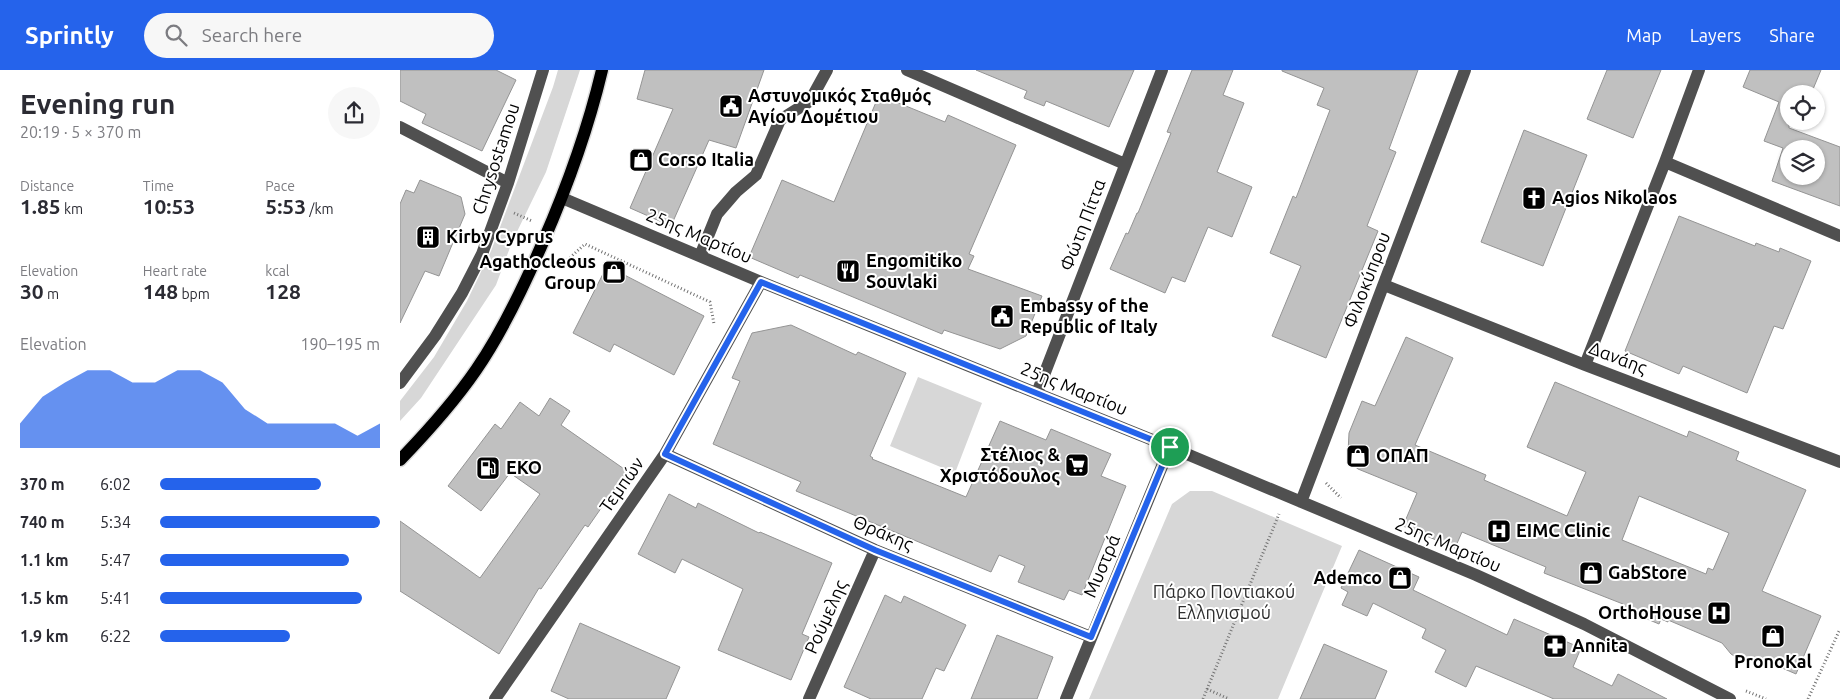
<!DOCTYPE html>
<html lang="en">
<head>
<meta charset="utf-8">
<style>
  :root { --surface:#fff; --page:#f7f7f7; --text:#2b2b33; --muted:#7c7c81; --accent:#2563eb }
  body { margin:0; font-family:Ubuntu,sans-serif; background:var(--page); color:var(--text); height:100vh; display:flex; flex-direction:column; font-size:19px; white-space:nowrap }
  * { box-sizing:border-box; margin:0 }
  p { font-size:16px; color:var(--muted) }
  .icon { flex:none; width:28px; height:28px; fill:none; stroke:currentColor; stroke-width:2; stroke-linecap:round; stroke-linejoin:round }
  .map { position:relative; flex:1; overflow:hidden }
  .drawer { display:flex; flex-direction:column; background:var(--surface); width:400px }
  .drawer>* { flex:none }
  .fabs { position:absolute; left:1380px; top:15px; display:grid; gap:10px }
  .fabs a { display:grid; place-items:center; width:45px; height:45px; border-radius:50%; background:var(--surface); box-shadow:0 1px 4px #0004; font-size:25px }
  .pin { position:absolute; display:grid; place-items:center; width:42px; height:42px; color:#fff; margin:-21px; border:2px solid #fff; border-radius:50%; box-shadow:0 1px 5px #0007 }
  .round { display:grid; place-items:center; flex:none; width:52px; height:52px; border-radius:26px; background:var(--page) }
  .summary { display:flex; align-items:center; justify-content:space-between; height:85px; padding:0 20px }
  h1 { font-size:28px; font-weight:700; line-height:38px }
  .metrics { display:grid; grid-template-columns:repeat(3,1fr); gap:8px; height:85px; padding:5px 20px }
  .metrics div { display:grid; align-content:center }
  .metrics b { font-size:21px; font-weight:700 }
  .metrics small { font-size:14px; font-weight:400 }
  .metrics p { font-size:14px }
  .chart { height:140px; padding:10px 20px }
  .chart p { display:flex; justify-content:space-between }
  .chart svg { width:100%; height:90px; margin-top:5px; fill:var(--accent); opacity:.7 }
  ul { padding:0 20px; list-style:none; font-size:16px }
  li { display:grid; grid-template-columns:80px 60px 1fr; align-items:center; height:38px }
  li i { height:12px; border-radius:6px; background:var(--accent) }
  header { display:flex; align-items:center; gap:30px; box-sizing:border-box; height:70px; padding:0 25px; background:var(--accent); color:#fff }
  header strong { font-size:24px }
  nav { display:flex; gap:28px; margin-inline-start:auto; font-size:18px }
  .search { width:350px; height:45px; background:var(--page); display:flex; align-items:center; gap:12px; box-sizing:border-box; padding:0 18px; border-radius:28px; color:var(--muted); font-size:19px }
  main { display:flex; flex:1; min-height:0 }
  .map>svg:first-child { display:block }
</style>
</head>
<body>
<header>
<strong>Sprintly</strong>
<div class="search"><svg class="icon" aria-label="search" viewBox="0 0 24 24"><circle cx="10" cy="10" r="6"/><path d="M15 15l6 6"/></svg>Search here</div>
<nav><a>Map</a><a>Layers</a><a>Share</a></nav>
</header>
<main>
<section class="drawer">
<div class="summary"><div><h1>Evening run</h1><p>20:19 · 5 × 370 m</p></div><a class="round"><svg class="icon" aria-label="share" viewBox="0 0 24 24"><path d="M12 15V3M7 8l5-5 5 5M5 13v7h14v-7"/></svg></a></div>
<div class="metrics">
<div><p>Distance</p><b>1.85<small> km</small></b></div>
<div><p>Time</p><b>10:53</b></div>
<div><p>Pace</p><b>5:53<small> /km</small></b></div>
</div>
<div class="metrics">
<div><p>Elevation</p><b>30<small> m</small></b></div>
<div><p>Heart rate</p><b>148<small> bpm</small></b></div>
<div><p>kcal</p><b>128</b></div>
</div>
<div class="chart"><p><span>Elevation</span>190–195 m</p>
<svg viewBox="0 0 160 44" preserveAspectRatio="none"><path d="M0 44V32L10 19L20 12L30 6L40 6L50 12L60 12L70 6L80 6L90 12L100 25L110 32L120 32L130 32L140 32L150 38L160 32V44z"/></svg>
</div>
<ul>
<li><b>370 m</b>6:02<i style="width:73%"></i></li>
<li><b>740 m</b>5:34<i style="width:100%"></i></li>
<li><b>1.1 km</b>5:47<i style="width:86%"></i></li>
<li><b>1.5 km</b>5:41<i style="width:92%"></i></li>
<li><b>1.9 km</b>6:22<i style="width:59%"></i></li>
</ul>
</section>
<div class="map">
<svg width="1440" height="629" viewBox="0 0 1440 629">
  <rect width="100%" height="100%" fill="#fff"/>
  <path fill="#d7d7d7" d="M158 0H180L146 102 112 172 96 215 21 328 0 351V331L34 287 67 231 91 181 153 17Z
    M518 307 582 333 555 403 490 376Z
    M790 421H812L942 476 878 629H689L772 434Z"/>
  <path fill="#c0c0c0" stroke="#949494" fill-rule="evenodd" d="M0 0H96L116 10 82 81 22 53 26 44 0 31Z
    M245 0H364L336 78 309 70 271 156 230 138 273 39 237 29Z
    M576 0H734L709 57 646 31 644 36 624 28 627 21Z
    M792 0H833L823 25 844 33 817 102 852 117 832 167 808 157 785 212 772 207 765 223 710 199 726 163 728 164 737 143H738L771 63 767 62Z
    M882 0H1018L989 79 996 82 967 156 978 161 926 288 872 266 901 196 870 183 893 126 896 128 930 40 917 35 924 18 882 1Z
    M1207 0H1261L1233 68 1187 49Z
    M1350 0H1421L1411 24H1389V58L1440 77V136L1372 111 1383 78 1364 71 1379 32 1343 17ZM1389 79H1416V106H1389Z
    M479 25 545 52 548 45 616 75 569 184 574 186 568 199 642 226 626 266 600 279 544 260 542 264 400 205 398 208 349 187 382 110 434 132Z
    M1124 60 1187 85 1143 196 1081 172Z
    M20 110 61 127 65 144 39 206 25 201 0 253V134L6 120 14 123Z
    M1279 146 1355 176 1356 173 1379 182 1380 178 1411 191 1383 259 1374 256 1347 323 1283 296 1279 304 1225 281Z
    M207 196 304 246 274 305 214 274 210 282 173 263Z
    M391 255 456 285 458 282 506 303 470 386 473 388 472 389 566 427 600 351 646 370 651 359 711 384 701 406 726 416 682 525 669 520 664 530 618 512 625 496 599 485 591 502 396 421 401 412 313 374 340 311 332 308 352 263Z
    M1006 267 1053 288 1015 375 1086 405 1084 410 1167 446 1186 402 1127 377 1155 312 1287 367 1289 361 1339 382 1336 390 1406 420 1362 521 1421 546 1396 604 1359 588 1346 591 1339 589 1331 584 1322 573 1268 550V552L1261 549 1259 554 1221 538 1223 534 1144 503 1146 497 1062 462 1055 478 1003 456 1017 423 958 399 953 395 948 383 949 363 962 331 975 336ZM1239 426 1329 463 1313 500 1308 498 1306 504 1222 470Z
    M150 328 170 341 161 355 227 401 188 457 185 455 141 519 139 518 99 584 0 521V451L80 508 140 424 110 403 81 441 48 416 95 354 101 359 120 332 139 346Z
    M269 424 296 438 298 433 359 463 360 462 432 493 402 564 409 567 391 610 318 580 343 519 282 489 275 503 238 484Z
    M959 480 1019 507 1013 520 1107 565 1114 549 1181 578 1173 597 1212 616 1218 604 1267 629H1154L1076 596 1066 617 1035 602 1046 580 1022 568 1026 559 973 533 967 546 942 535 948 522 941 518Z
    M485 525 501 533 504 526 566 555 544 601 536 598 522 629H471L444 617Z
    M180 553 280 597 266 629H169L151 621Z
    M597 565 653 587 637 629H571Z
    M924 574 987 601 975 629H900Z"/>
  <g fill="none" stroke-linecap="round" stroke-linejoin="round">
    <g stroke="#dbdbdb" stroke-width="15">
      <path id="major" d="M0 390C27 362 54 332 76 300 103 261 124 216 143 172 167 117 188 59 202 0"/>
    </g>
    <path stroke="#727272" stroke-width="3" stroke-dasharray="1 2.5" stroke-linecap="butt" d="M114 143 132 151
      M153 188 163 194 185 174 310 232 314 254
      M926 413 941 428
      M807 619 829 629
      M1346 621 1366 629
      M803 629 879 444
      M1408 629 1440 559"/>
    <path stroke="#505050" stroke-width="12" d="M507 0 725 94
      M0 57 108 113
      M1265 92 1440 166
      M162 128 361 212 770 377 1076 505 1184 554 1330 629
      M300 186 317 144 336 122 356 105 380 50 410 31 427 0
      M984 215 1185 295 1440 392
      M1185 295 1265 92 1299 0
      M0 313 35 266 62 223 82 184 108 113 143 0
      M637 323 762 0
      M265 384 475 480 691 567
      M901 432 1065 0
      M95 629 265 384 361 212
      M409 629 475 480
      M666 629 770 377"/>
    <use href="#major" stroke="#000" stroke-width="12"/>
  </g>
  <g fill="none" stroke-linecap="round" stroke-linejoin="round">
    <g stroke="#fff" stroke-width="10">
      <path id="route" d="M361 212 770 377 691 567 475 480 265 384Z"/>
    </g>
    <use href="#route" stroke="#2563eb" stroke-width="6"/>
  </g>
  <defs>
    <g id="civic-square" transform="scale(1.25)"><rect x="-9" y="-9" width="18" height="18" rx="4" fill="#000" stroke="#fff"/><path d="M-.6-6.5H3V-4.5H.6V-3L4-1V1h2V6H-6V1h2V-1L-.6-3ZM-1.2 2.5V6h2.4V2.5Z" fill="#fff"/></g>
    <g id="shop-square" transform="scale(1.25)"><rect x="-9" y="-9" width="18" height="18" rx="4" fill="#000" stroke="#fff"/><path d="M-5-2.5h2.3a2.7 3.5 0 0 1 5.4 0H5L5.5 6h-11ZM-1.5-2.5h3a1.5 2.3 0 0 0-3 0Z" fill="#fff"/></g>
    <g id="church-square" transform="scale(1.25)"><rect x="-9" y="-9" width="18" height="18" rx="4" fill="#000" stroke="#fff"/><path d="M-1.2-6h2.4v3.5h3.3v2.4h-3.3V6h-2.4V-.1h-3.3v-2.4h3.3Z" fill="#fff"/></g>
    <g id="building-square" transform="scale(1.25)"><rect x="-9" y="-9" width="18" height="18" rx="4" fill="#000" stroke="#fff"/><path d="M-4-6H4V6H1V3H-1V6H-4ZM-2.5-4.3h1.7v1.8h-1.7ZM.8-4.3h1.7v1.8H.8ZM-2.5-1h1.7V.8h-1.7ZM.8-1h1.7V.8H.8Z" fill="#fff"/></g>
    <g id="restaurant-square" transform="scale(1.25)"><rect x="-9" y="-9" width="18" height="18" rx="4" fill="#000" stroke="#fff"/><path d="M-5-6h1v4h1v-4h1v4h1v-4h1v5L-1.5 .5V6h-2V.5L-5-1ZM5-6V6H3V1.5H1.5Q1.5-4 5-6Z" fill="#fff"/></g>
    <g id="supermarket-square" transform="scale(1.25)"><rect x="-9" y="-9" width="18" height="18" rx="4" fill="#000" stroke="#fff"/><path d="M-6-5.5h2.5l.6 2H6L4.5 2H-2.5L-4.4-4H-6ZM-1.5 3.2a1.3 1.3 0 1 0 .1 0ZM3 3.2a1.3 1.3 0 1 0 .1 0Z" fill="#fff"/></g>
    <g id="fuel-square" transform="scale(1.25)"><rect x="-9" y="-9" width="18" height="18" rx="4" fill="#000" stroke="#fff"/><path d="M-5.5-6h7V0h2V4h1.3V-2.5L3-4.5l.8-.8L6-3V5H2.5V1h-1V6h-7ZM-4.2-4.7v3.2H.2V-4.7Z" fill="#fff"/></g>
    <g id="hospital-square" transform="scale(1.25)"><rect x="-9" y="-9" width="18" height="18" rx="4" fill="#000" stroke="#fff"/><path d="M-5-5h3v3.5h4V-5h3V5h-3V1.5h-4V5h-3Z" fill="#fff"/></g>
    <g id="pharmacy-square" transform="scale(1.25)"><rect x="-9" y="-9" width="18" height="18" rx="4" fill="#000" stroke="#fff"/><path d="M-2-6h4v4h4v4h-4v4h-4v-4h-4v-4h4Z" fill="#fff"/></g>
  </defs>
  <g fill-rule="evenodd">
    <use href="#civic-square" x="331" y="36"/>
    <use href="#shop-square" x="241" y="90"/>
    <use href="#church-square" x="1134" y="128"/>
    <use href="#building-square" x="28" y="167"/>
    <use href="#restaurant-square" x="448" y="201"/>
    <use href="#shop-square" x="214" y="202"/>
    <use href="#civic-square" x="602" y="246"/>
    <use href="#shop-square" x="958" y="386"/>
    <use href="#supermarket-square" x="677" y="395"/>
    <use href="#fuel-square" x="88" y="398"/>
    <use href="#hospital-square" x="1099" y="461"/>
    <use href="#shop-square" x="1191" y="503"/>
    <use href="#shop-square" x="1000" y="508"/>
    <use href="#hospital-square" x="1319" y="543"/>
    <use href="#shop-square" x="1373" y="566"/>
    <use href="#pharmacy-square" x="1155" y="576"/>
  </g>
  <g text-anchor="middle" stroke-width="4" stroke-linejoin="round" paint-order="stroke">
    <g font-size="18" font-weight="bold" fill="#000" stroke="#fff" text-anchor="start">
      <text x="348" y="32">Αστυνομικός Σταθμός<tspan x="348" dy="21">Αγίου Δομέτιου</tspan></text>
      <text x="258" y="96">Corso Italia</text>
      <text x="1152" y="134">Agios Nikolaos</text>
      <text x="46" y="173">Kirby Cyprus</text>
      <text x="466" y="197">Engomitiko<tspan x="466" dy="21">Souvlaki</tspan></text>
      <text x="196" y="198" text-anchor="end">Agathocleous<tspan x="196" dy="21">Group</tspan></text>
      <text x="620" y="242">Embassy of the<tspan x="620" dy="21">Republic of Italy</tspan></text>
      <text x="660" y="391" text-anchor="end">Στέλιος &amp;<tspan x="660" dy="21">Χριστόδουλος</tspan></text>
      <text x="976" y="392">ΟΠΑΠ</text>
      <text x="106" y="404">EKO</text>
      <text x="1116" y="467">EIMC Clinic</text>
      <text x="1208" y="509">GabStore</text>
      <text x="982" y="514" text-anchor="end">Ademco</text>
      <text x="1302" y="549" text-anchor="end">OrthoHouse</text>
      <text x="1172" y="582">Annita</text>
      <text x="1373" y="598" text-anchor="middle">PronoKal</text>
    </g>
    <g font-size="18" fill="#000" stroke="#fff">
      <text transform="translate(96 89) rotate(-72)" y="6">Chrysostamou</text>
      <text transform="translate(683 155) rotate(-69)" y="6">Φώτη Πίττα</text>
      <text transform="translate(299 166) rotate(23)" y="6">25ης Μαρτίου</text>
      <text transform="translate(967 210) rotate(-69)" y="6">Φιλοκύπρου</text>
      <text transform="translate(1218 288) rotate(21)" y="6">Δανάης</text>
      <text transform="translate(674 319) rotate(22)" y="6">25ης Μαρτίου</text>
      <text transform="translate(222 415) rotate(-55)" y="6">Τεμπών</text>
      <text transform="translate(483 463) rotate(23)" y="6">Θράκης</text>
      <text transform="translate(1048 475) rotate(23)" y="6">25ης Μαρτίου</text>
      <text transform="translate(702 496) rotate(-67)" y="6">Μυστρά</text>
      <text transform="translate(426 547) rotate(-66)" y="6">Ρούμελης</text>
    </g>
    <g font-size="18" fill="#2e2e2e" stroke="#fff">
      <text x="824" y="528">Πάρκο Ποντιακού<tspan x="824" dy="21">Ελληνισμού</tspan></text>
    </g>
  </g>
</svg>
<div class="fabs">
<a><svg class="icon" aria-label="locate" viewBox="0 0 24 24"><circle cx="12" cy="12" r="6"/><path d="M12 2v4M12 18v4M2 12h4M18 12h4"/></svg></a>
<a><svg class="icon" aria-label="layers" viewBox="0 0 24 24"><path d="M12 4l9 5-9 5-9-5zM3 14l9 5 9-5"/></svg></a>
</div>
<div class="pin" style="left:770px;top:377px;background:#1e9e55"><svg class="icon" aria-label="arrive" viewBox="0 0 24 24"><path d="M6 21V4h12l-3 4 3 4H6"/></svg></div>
</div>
</main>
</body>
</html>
